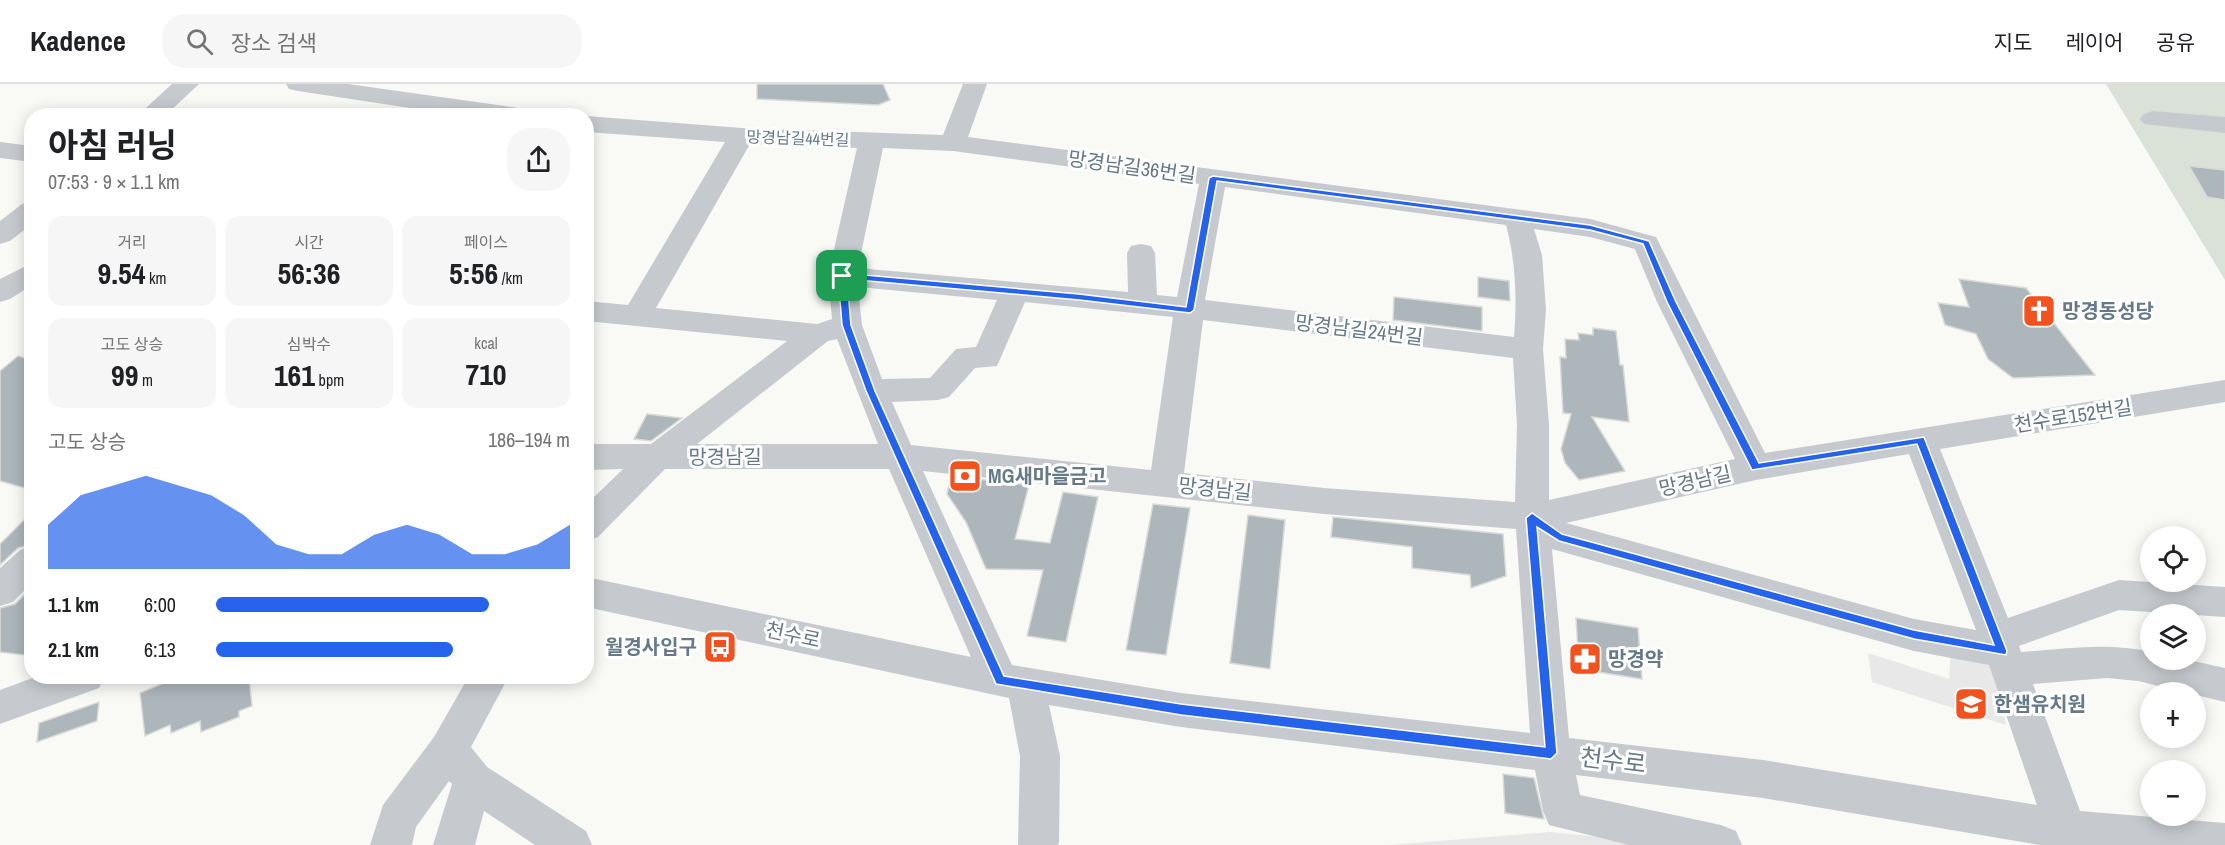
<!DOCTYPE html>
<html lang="ko">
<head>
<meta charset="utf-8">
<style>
  :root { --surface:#fff; --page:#f6f6f6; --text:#202124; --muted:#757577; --line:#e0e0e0; --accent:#2563eb }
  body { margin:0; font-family:"Archivo Narrow","Noto Sans KR",sans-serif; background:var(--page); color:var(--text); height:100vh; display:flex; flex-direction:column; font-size:22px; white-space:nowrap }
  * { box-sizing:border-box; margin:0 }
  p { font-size:20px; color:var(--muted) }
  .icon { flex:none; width:33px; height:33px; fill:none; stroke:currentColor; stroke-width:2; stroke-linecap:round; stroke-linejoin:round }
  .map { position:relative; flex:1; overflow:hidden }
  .side { position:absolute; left:24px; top:24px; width:570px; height:576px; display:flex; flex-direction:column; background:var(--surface); border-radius:24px; box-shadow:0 3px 15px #0003 }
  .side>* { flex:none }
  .controls { position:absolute; left:2140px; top:442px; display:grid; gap:12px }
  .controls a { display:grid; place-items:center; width:66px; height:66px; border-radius:50%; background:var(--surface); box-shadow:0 3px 15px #0003; font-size:30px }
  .pin { position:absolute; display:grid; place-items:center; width:51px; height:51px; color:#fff; margin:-26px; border-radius:12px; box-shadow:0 3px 9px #0006 }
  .round { display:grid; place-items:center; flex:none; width:63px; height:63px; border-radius:24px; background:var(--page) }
  .headline { display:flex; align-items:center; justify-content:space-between; height:102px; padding:0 24px }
  h1 { font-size:33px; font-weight:700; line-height:45px }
  .stats { display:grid; grid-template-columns:repeat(3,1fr); gap:9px; height:102px; padding:6px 24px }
  .stats div { display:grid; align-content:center; border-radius:15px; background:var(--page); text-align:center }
  .stats b { font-size:30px; font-weight:700 }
  .stats small { font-size:16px; font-weight:400 }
  .stats p { font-size:16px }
  .chart { height:168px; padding:12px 24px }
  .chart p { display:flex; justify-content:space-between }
  .chart svg { width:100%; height:108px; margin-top:6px; fill:var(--accent); opacity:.7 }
  ul { padding:0 24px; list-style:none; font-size:20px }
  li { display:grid; grid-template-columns:96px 72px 1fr; align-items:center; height:45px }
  li i { height:15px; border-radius:8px; background:var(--accent) }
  header { display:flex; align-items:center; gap:36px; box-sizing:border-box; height:84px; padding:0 30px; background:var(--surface); border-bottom:2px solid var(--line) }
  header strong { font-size:28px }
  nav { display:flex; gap:33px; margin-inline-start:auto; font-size:21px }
  .search { width:420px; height:54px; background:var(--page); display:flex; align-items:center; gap:15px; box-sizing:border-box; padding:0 21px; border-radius:24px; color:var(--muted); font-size:22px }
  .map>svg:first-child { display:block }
</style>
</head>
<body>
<header>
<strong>Kadence</strong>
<div class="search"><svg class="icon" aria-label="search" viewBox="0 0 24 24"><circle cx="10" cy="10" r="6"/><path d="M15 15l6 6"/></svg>장소 검색</div>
<nav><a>지도</a><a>레이어</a><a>공유</a></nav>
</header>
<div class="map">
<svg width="2225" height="761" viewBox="0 0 2225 761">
  <rect width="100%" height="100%" fill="#f9f9f6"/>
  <path fill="#e7e8e7" d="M1951 565 1995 579 2006 641 1872 598 1868 569 1949 595Z
    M1550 748 1675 761H1389Z"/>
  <path fill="#dae1d7" d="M2106 0H2225V196Z"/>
  <path fill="#acb6bb" stroke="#dadbd8" stroke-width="1.5" d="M757 0H883L890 16 878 21 757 15Z
    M2189 82 2225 86V116L2207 113Z
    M1478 193 1509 197 1510 217 1478 213Z
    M1959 195 2026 204 2095 291 2013 294 1988 275 1976 250 1945 241 1938 219 1969 223Z
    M1394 213 1482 223V247L1393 236Z
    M1593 244 1616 247 1620 281H1623L1629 338 1592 333 1625 387 1579 396 1565 379 1561 365 1571 330 1563 329 1560 273 1566 274 1565 255 1579 256 1578 249 1593 251Z
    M18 272 32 276V406L0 397V287Z
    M647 330 682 334 651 357 634 355Z
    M951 392 1029 401 1015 455 1050 459 1063 408 1098 413 1066 558 1027 552 1043 486 986 485 966 438 947 410Z
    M1153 420 1190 424 1166 571 1126 566Z
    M32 428V460L18 464 0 481V460Z
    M1248 431 1285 436 1270 585 1230 579Z
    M1333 433 1503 450 1506 492 1471 504 1470 491 1412 484V463L1331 453Z
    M32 503V572L0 568V524L15 520Z
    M1576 534 1638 544 1642 595 1579 585Z
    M180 592H249L252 622 239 627V633L201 648 200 637 171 649 170 641 145 652 140 609Z
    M99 618 97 637 37 658 39 639Z
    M1503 690 1534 694 1544 735 1505 729Z"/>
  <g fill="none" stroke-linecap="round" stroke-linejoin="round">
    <path fill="#c6cace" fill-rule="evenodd" d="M172 0H199L165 32H137Z
      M286 0H348L518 24 527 27 530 32H463L298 7 289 5Z
      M963 0H987L968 53 1590 135 1656 153 1765 369 2225 296V318L1940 365 2008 534 2119 496 2225 503V533L2119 526 2019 562 2021 568C2064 565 2108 558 2151 568V576H2189L2225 584V618L2138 597 2107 594 2033 600 2080 727 2225 739V761H2040L1763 714 1576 691 1580 711 1721 741 1736 747 1742 761H1629L1549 741 1543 727 1535 686 1181 643 1049 621 1060 672 1059 758 1058 761H1018L1020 672 1009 614 586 523V493L971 573 889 385H665L598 453 586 457V421L623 385 586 386V360H651L787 257 586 237V217L628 221 725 58 586 48V32L742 44 943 51ZM750 60 857 64 828 192 832 235 817 240 656 224ZM883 64 953 67 1199 100 1177 213 1157 211 1155 169 1151 162 1141 160 1131 162 1127 169 1128 208 858 184ZM1225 103 1506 141C1516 178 1517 215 1514 253L1205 216ZM1534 145 1590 153 1635 165 1657 218 1735 375 1549 416V341L1543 265 1546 226 1542 171ZM858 203 997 216 976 263 956 265 930 294 882 295 862 241ZM1025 218 1173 233 1151 386 911 361 892 318 938 316 949 313 975 284 997 282ZM1203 236 1513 274 1517 341 1515 418 1324 404 1184 389ZM837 255 878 360H697L828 257ZM1909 370 1976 546 1914 535 1566 439 1756 396ZM923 387 1324 430 1516 445 1530 649 1181 609 1012 581ZM1552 465 1914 567 1989 581 2037 721 1763 676 1569 654Z
      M2153 27 2225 33V49L2144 40 2140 35 2144 30Z
      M0 58 32 62V78L0 74Z
      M32 118V140L10 157 0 160V137L22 120Z
      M32 179V201L10 215 0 218V195Z
      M32 462V499L13 518 0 522V484L20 466Z
      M38 592H105L99 604 0 640V606Z
      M469 592H509L471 663 487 683 586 747 592 761H535L484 727 475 761H433L452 700 449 697 416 743 412 761H370L383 721 434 653Z"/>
  </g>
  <path fill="#2563eb" stroke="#fff" stroke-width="1.5" fill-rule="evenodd" d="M1213 92 1590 141 1649 157 1676 218 1759 379 1924 353 2007 567 2006 571 1914 555 1559 457 1537 443 1557 669 1551 675 1181 631 996 600 866 307 842 241 838 192 842 189 1079 210 1186 223 1209 94ZM1217 97 1590 146 1643 160 1667 218 1752 386 1917 360 1994 561 1914 546 1562 450 1532 429 1526 434 1545 663 1181 620 1004 592 875 307 851 241 847 195 1079 216 1190 229 1194 226Z"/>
  <defs>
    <g id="church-square" transform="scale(1.725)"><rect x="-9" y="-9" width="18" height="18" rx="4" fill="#f1521e" stroke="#fff"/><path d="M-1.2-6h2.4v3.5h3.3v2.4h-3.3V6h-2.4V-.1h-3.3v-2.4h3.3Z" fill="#fff"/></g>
    <g id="bank-square" transform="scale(1.725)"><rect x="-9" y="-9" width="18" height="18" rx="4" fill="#f1521e" stroke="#fff"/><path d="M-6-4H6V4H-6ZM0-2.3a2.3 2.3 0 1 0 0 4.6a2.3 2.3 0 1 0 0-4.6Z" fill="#fff"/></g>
    <g id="bus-square" transform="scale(1.725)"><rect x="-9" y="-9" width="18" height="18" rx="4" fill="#f1521e" stroke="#fff"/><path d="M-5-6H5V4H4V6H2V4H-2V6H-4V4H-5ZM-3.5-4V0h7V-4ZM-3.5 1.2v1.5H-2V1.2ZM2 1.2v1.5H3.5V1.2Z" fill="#fff"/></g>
    <g id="pharmacy-square" transform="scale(1.725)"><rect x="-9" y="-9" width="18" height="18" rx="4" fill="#f1521e" stroke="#fff"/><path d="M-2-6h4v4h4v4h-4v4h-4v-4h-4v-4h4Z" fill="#fff"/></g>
    <g id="school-square" transform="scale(1.725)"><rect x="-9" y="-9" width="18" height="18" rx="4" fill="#f1521e" stroke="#fff"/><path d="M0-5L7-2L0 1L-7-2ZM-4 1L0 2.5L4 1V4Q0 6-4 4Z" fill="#fff"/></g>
  </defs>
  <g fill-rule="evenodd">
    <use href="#church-square" x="2039" y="227"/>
    <use href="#bank-square" x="965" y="392"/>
    <use href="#bus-square" x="720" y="563"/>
    <use href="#pharmacy-square" x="1585" y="575"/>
    <use href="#school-square" x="1971" y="620"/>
  </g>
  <g text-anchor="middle" stroke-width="6" stroke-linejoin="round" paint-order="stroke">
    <g font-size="16" fill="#657989" stroke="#fff">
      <text transform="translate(798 54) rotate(2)" y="6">망경남길44번길</text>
    </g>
    <g font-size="20" fill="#657989" stroke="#fff">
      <text transform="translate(1132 83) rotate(8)" y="7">망경남길36번길</text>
      <text transform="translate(1359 246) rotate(7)" y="7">망경남길24번길</text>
      <text transform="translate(2073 332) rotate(-9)" y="7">천수로152번길</text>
      <text x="725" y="380">망경남길</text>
      <text transform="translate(1695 397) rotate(-13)" y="7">망경남길</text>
      <text transform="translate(1215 405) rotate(6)" y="7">망경남길</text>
      <text transform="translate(793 551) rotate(12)" y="7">천수로</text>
    </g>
    <g font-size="20" font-weight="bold" fill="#657989" stroke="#fff" text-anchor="start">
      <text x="2062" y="234">망경동성당</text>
      <text x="988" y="399">MG새마을금고</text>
      <text x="697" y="570" text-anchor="end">월경사입구</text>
      <text x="1608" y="582">망경약</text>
      <text x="1994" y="627">한샘유치원</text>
    </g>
    <g font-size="24" fill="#657989" stroke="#fff">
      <text transform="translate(1613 677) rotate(7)" y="8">천수로</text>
    </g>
  </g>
</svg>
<div class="controls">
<a><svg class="icon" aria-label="locate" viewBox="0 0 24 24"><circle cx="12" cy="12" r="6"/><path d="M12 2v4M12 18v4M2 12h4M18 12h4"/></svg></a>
<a><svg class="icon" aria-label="layers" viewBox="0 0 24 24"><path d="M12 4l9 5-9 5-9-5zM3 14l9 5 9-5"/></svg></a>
<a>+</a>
<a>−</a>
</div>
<div class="pin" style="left:842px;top:192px;background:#1e9e55"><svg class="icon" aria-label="arrive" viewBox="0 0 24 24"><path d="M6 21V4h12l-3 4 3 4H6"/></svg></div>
<section class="side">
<div class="headline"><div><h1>아침 러닝</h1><p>07:53 · 9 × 1.1 km</p></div><a class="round"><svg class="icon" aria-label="share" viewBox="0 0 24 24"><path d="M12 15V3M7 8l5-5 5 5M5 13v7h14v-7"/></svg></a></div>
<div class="stats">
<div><p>거리</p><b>9.54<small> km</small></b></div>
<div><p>시간</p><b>56:36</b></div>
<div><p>페이스</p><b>5:56<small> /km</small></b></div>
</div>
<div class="stats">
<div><p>고도 상승</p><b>99<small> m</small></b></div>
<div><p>심박수</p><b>161<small> bpm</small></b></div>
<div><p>kcal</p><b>710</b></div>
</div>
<div class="chart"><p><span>고도 상승</span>186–194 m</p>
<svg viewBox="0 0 160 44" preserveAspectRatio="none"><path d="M0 44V26L10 14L20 10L30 6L40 10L50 14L60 22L70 34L80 38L90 38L100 30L110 26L120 30L130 38L140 38L150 34L160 26V44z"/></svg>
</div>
<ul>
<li><b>1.1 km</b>6:00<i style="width:77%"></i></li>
<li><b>2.1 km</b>6:13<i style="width:67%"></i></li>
</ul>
</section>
</div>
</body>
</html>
